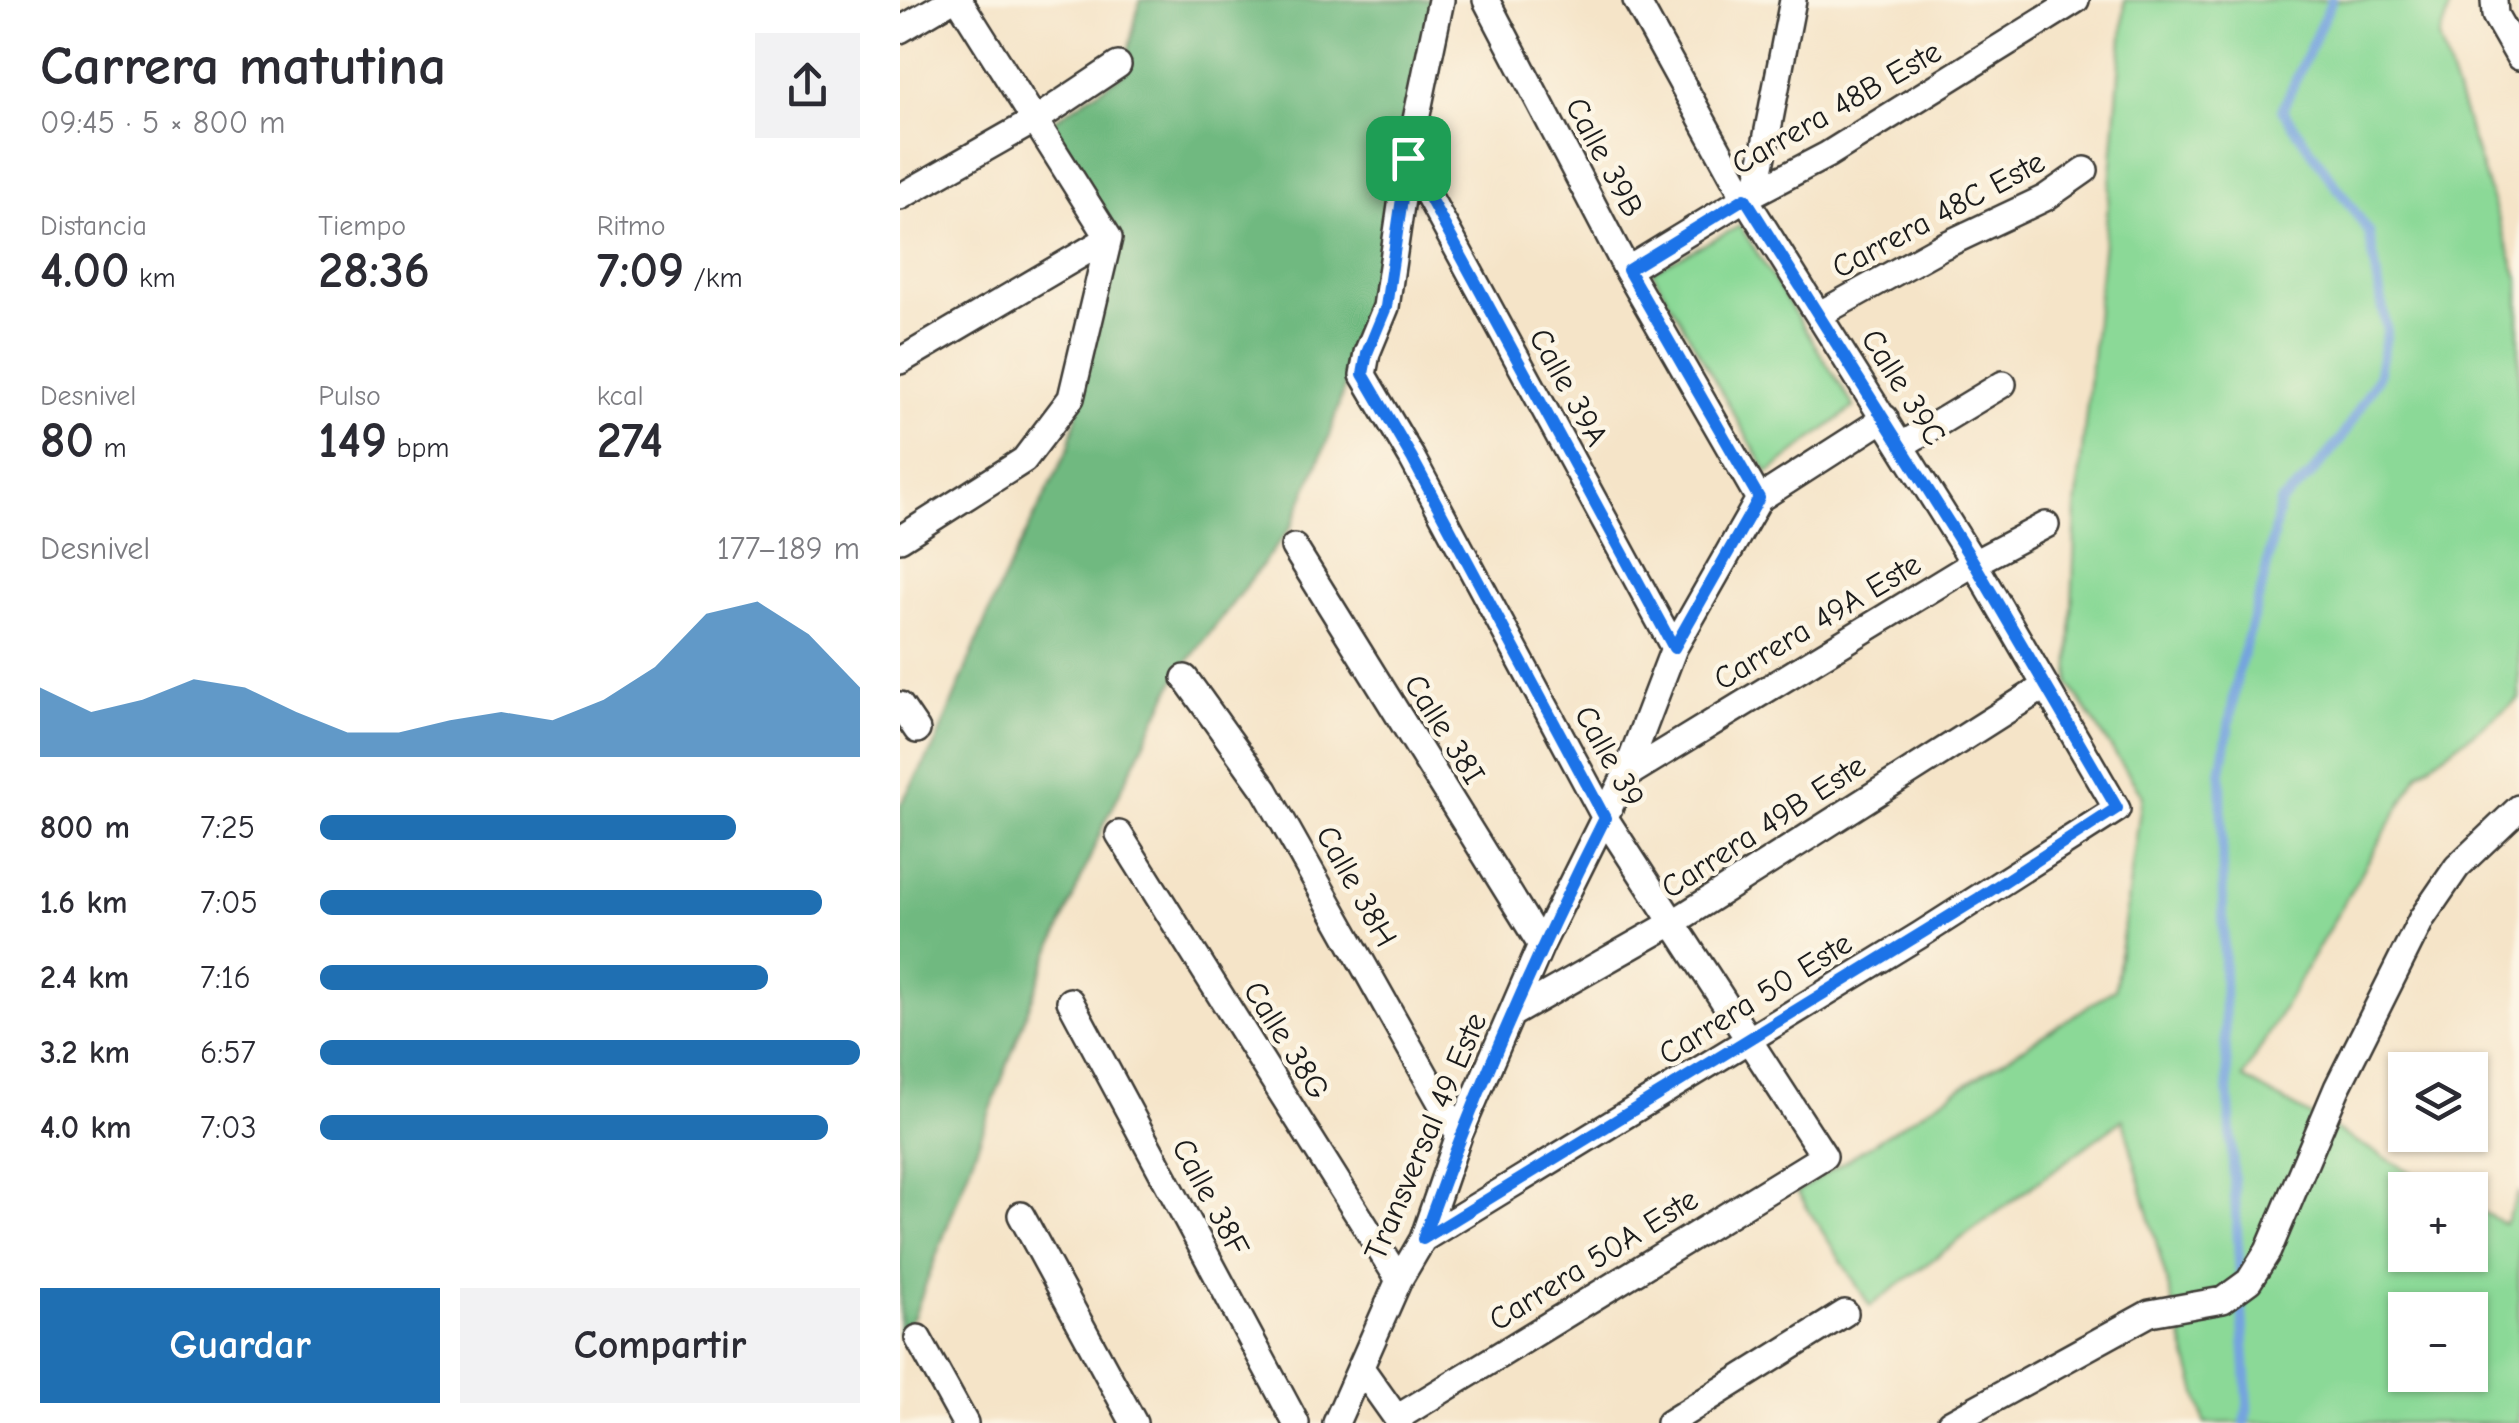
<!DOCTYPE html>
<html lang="es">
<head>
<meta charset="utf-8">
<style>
  :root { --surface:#fff; --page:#f2f2f3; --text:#2b2b33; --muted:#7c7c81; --accent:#1f6fb2 }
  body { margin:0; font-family:"Comic Neue",sans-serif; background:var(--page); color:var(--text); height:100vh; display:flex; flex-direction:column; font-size:38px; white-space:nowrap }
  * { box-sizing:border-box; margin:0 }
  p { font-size:32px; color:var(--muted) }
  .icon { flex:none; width:55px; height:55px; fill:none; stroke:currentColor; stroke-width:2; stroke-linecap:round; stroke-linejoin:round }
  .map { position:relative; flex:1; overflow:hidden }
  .details { display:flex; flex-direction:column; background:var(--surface); width:900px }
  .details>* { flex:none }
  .fabs { position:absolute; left:1488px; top:1052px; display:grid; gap:20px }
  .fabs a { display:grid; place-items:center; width:100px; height:100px; border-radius:0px; background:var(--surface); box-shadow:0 2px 8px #0004; font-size:50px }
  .pin { position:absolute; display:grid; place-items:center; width:85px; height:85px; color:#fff; margin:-42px; border-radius:20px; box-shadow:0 5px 15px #0006 }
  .round { display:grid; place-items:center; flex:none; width:105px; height:105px; border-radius:0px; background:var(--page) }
  .head { display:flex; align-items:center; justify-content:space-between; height:170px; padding:0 40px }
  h1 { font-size:55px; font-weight:700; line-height:75px }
  .stats { display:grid; grid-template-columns:repeat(3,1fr); gap:15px; height:170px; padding:10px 40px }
  .stats div { display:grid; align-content:center }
  .stats b { font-size:50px; font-weight:700 }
  .stats small { font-size:28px; font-weight:400 }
  .stats p { font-size:28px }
  .chart { height:280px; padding:20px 40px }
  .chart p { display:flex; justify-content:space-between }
  .chart svg { width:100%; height:180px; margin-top:10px; fill:var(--accent); opacity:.7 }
  .action { display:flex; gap:20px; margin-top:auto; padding:20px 40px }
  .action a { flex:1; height:115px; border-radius:0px; background:var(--accent); color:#fff; font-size:40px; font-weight:700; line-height:115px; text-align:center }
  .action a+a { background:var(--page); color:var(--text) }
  ul { padding:0 40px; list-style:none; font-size:32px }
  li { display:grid; grid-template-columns:160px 120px 1fr; align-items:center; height:75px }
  li i { height:25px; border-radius:12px; background:var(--accent) }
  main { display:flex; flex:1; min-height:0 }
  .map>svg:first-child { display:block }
</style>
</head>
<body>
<main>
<section class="details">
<div class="head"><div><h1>Carrera matutina</h1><p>09:45 · 5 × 800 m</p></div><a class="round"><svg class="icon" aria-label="share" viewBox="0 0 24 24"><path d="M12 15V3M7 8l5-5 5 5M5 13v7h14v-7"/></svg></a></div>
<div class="stats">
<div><p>Distancia</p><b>4.00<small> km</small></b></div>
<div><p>Tiempo</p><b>28:36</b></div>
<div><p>Ritmo</p><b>7:09<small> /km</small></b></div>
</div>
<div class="stats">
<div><p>Desnivel</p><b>80<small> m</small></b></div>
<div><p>Pulso</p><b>149<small> bpm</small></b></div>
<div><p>kcal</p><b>274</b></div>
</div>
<div class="chart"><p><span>Desnivel</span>177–189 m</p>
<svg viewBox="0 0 160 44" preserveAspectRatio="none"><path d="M0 44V27L10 33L20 30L30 25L40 27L50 33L60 38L70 38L80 35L90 33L100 35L110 30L120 22L130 9L140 6L150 14L160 27V44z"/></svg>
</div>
<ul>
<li><b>800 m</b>7:25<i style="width:77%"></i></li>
<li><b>1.6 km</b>7:05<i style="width:93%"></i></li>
<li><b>2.4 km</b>7:16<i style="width:83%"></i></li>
<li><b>3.2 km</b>6:57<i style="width:100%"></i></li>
<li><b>4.0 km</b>7:03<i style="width:94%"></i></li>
</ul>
<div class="action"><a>Guardar</a><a>Compartir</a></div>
</section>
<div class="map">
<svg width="1619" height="1423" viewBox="0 0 1619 1423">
  <rect width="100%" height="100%" fill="#fcf5e5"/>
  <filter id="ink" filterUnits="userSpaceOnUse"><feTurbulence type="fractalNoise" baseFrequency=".01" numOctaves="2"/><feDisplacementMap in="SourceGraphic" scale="20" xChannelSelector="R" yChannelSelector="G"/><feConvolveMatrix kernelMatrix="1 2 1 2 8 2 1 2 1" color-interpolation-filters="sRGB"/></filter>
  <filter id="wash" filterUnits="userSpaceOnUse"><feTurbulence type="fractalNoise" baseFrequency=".0048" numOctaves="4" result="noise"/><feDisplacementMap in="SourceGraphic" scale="40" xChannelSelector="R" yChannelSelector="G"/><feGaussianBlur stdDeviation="2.25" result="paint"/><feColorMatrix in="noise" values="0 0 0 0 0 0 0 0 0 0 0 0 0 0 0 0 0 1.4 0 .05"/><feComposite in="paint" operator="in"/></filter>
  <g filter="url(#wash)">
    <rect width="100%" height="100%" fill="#f5e4c8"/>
    <path fill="#8bd997" stroke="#547a5a" stroke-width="2.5" fill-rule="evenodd" d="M1225 0H1552L1539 38 1619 281V699L1519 773 1343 1078 1543 1190H1505V1255H1570V1205L1605 1224 1619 1191V1423H1305L1223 1119 970 1306 897 1192 1215 989 1242 795 1169 684 1176 509 1211 175ZM1505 1310H1570V1375H1505Z
      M840 226 954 407 868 473 752 271Z"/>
    <path fill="#70b980" stroke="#466a4e" stroke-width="2.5" d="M240 0H534L505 157 453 360 428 439 391 527 277 676 202 829 142 972 14 1316 0 1334V805L35 745 98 590 169 447 218 240 148 124 223 74Z"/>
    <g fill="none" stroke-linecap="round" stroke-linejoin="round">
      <path stroke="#74a4de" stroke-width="10" d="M1345 1423 1348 1404 1325 1038 1321 772 1338 672 1365 575 1380 503 1410 476 1441 439 1478 377 1487 332 1469 232 1382 110 1432 0"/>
    </g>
  </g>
  <g filter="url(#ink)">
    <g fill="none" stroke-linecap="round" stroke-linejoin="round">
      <g stroke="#3d3a36" stroke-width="30">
        <path id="minor" d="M59 0 209 238
          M586 0 727 270 859 499
          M1594 0 1595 15 1619 57
          M0 30 51 0
          M508 158 774 648
          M856 192 893 0
          M0 197 137 119 218 65
          M727 270 845 198 927 155 1176 0
          M920 314 1041 247 1145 198 1185 170
          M0 361 209 238
          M1002 445 1103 384
          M0 539 124 460 171 398 209 238
          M394 547 641 945
          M285 678 365 790 559 1135
          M0 705 17 730
          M725 776 1074 563 1146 525
          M219 834 499 1280
          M170 1001 396 1423
          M612 1014 774 922 1145 686
          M121 1215 234 1423
          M523 1239 1020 935 1217 809 1074 563 845 198 736 0
          M18 1338 65 1423
          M461 1368 500 1423
          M497 1418 924 1156 705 818 512 458 463 375 467 353 486 307 508 158 541 0
          M436 1423 499 1280 523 1239 559 1135 641 945 725 776 774 648 859 499 985 418
          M769 1423 945 1313
          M1050 1423 1250 1313 1323 1300 1349 1281 1368 1251 1437 1088 1522 918 1557 867 1619 808"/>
      </g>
      <use href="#minor" stroke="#fff" stroke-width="25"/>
    </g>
  </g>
  <g fill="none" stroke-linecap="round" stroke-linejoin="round" filter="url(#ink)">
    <g stroke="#fff" stroke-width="20">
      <path id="route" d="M508 158 774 648 859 498 728 270 845 198 1074 563 1217 808 1079 898 523 1239C574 1094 636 955 705 818L512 458 463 374 467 353 486 307Z"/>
    </g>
    <use href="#route" stroke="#1a73e8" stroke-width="12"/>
  </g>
  <g text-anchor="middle" stroke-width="9" stroke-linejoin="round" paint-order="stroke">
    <g font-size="32" fill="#1c1c1c" stroke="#fcf5e5">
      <text transform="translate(936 107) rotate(-30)" y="11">Carrera 48B Este</text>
      <text transform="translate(705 157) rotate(62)" y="11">Calle 39B</text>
      <text transform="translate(1038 214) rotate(-28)" y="11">Carrera 48C Este</text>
      <text transform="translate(669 387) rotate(61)" y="11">Calle 39A</text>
      <text transform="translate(1004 387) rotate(58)" y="11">Calle 39C</text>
      <text transform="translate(917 621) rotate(-31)" y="11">Carrera 49A Este</text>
      <text transform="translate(545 729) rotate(58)" y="11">Calle 38I</text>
      <text transform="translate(710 756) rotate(61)" y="11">Calle 39</text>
      <text transform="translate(863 826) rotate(-33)" y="11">Carrera 49B Este</text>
      <text transform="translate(457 886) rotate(61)" y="11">Calle 38H</text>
      <text transform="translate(855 998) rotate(-32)" y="11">Carrera 50 Este</text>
      <text transform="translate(387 1040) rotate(58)" y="11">Calle 38G</text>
      <text transform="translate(525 1136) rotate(-67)" y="11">Transversal 49 Este</text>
      <text transform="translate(311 1197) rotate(62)" y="11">Calle 38F</text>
      <text transform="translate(693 1259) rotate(-32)" y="11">Carrera 50A Este</text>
    </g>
  </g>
</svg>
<div class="fabs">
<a><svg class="icon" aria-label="layers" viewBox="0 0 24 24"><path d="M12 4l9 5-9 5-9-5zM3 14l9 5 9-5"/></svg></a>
<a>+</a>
<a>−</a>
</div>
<div class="pin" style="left:508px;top:158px;background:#1e9e55"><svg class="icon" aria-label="arrive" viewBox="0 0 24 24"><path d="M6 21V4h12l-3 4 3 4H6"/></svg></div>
</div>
</main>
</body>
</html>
